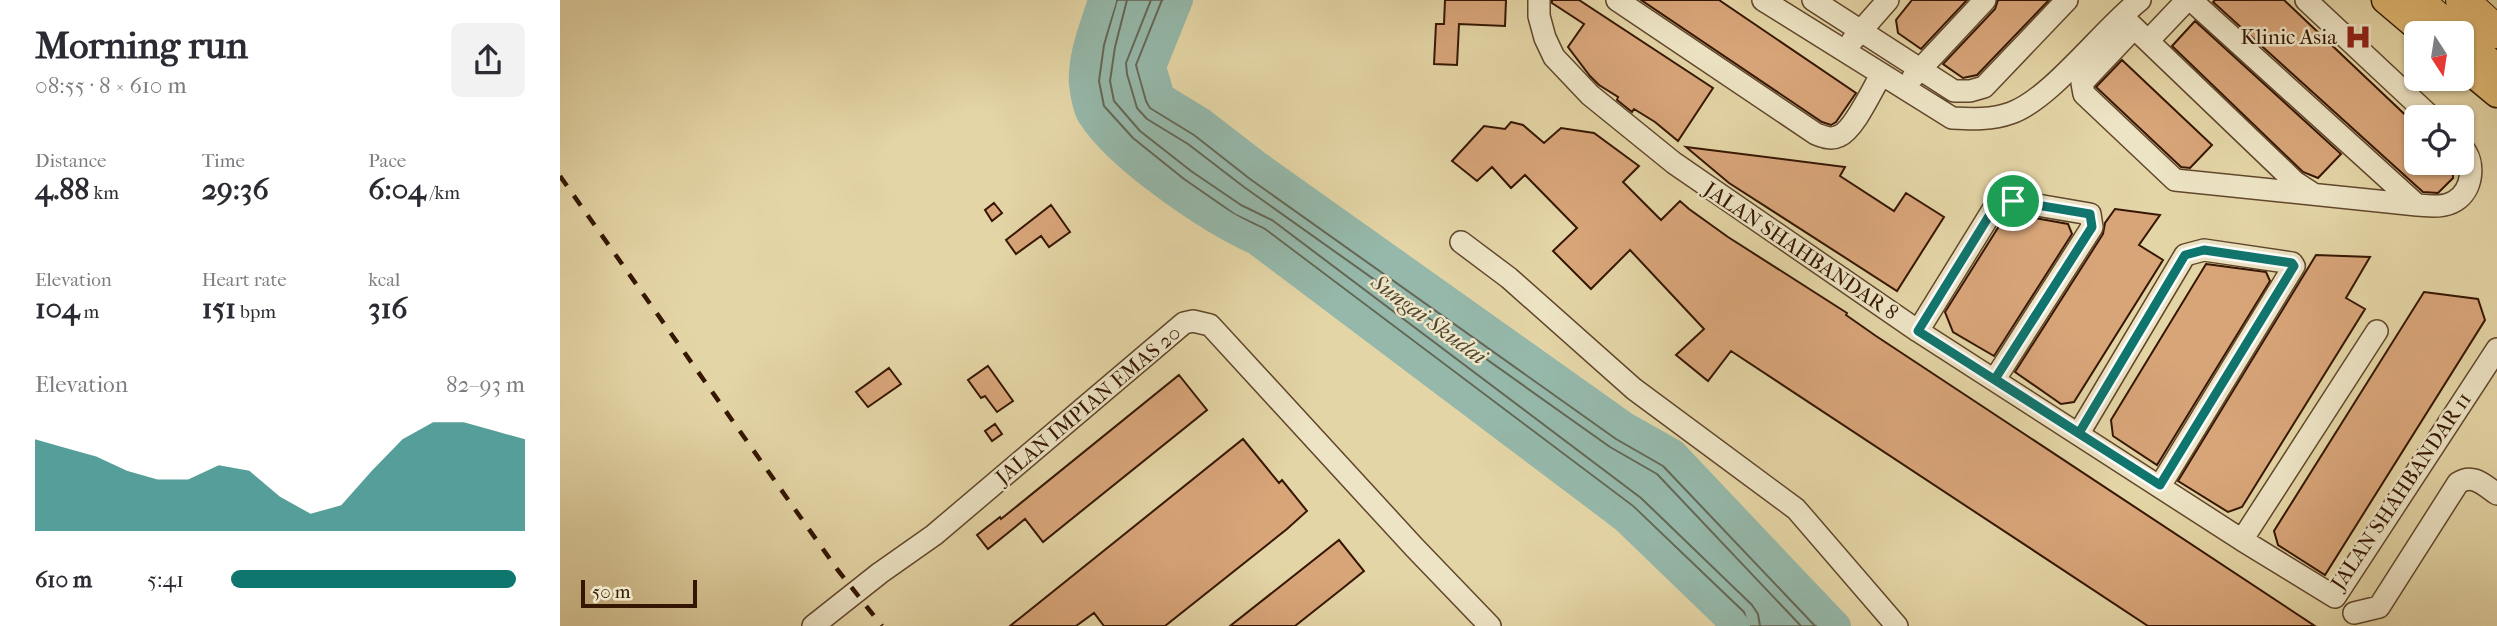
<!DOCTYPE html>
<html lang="en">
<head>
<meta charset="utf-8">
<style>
  :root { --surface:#fff; --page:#f2f2f3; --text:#2b2b33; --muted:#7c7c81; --accent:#0f766e }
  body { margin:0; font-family:"IM FELL French Canon",serif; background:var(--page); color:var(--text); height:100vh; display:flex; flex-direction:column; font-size:26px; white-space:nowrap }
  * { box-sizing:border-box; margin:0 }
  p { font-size:23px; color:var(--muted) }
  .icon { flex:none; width:38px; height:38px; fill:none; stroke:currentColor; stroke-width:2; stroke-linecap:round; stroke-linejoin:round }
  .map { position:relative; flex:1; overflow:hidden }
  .drawer { display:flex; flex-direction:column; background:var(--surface); width:560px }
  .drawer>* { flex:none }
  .needle { width:46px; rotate:168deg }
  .tools { position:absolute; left:1844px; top:21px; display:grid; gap:14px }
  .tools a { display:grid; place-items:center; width:70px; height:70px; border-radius:10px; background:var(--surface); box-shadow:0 2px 5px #0004; font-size:35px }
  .scale { position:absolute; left:21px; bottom:18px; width:116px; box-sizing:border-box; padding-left:7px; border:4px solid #351602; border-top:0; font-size:19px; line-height:24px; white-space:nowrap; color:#351602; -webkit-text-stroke:5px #ede4c5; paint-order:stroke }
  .pin { position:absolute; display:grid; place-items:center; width:60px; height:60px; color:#fff; margin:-30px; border:4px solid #fff; border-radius:50%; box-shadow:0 2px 7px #0007 }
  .round { display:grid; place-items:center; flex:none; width:74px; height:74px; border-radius:10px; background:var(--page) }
  .summary { display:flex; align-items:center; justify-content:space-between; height:119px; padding:0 35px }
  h1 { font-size:38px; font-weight:700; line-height:52px }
  .stats { display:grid; grid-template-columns:repeat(3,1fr); gap:10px; height:119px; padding:7px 35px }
  .stats div { display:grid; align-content:center }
  .stats b { font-size:30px; font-weight:700 }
  .stats small { font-size:19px; font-weight:400 }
  .stats p { font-size:19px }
  .chart { height:196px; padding:14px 35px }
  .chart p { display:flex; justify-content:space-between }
  .chart svg { width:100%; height:126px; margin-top:7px; fill:var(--accent); opacity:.7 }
  ul { padding:0 35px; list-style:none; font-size:23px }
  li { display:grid; grid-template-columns:112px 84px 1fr; align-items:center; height:52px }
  li i { height:18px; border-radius:9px; background:var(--accent) }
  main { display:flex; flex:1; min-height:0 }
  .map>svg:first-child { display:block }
</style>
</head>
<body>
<main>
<section class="drawer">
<div class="summary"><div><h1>Morning run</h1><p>08:55 · 8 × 610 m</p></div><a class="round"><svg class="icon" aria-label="share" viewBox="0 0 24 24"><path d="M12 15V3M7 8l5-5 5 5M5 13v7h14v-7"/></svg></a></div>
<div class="stats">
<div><p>Distance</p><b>4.88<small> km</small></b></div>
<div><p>Time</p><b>29:36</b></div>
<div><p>Pace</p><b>6:04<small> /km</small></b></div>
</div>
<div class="stats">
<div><p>Elevation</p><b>104<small> m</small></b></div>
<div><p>Heart rate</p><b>151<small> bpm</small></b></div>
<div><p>kcal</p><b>316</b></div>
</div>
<div class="chart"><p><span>Elevation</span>82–93 m</p>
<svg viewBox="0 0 160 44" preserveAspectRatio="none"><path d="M0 44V12L10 15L20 18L30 23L40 26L50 26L60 21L70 23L80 32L90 38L100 35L110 23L120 12L130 6L140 6L150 9L160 12V44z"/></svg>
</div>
<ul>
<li><b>610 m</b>5:41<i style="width:97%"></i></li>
</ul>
</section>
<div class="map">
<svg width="1937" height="626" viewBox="0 0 1937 626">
  <rect width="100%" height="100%" fill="#e4d5a6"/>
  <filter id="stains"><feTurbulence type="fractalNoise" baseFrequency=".00286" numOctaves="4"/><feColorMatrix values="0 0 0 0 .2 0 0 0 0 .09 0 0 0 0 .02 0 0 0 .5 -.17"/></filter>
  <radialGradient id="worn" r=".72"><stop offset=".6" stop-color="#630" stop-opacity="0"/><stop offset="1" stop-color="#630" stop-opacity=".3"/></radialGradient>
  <path fill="#95b8aa" stroke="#6f7767" stroke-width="2" d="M542 0H619L592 67 601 97 642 122 699 166 1065 426 1113 453 1277 626H1176L1064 518 696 241C649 220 558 158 531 115 526 108 524 92 523 84 521 58 534 25 542 0Z"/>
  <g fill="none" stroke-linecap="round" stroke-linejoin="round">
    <path stroke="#656756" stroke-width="2" d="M548 0 536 43 530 82 536 110 567 145 619 186 671 222 700 236 1068 513 1178 618 1180 626
      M557 0 544 45 539 81 544 106 573 138 624 179 676 215 705 229 1073 506 1184 612 1189 626
      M567 0 555 47 550 81 554 101 580 131 631 171 681 205 712 220 1081 498 1192 605 1198 614 1200 626
      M591 0 566 63 567 74 577 108 587 119 628 144 684 187 1050 447 1097 474 1241 626
      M602 0 576 65 586 101 590 108 634 135 690 179 1056 439 1103 466 1255 626
      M612 0 585 66 596 102 639 128 695 172 1061 432 1109 459 1267 626"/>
    <path stroke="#95b8aa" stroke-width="28" d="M542 0C534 26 521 56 523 84 524 92 526 108 531 115 558 158 649 220 696 241L1064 518 1176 626
      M619 0 592 67 601 97 642 122 699 166 1065 426 1113 453 1277 626"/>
  </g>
  <path fill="#d8a579" stroke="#351602" stroke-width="2" d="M885 0H946L945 26 899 24 897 65 874 64 876 24H884Z
    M992 0H1019L1153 88 1118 141 1095 122 1074 109 1072 112 1057 100 1058 97 1039 85 1030 76 1008 47 1024 24 992 3Z
    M1081 0H1159L1296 93 1276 122 1271 125 1262 122Z
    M1352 0H1407L1361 49 1338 33 1336 20Z
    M1438 0H1489L1417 75 1403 78 1383 64 1435 9Z
    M1655 0H1724L1857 126V163H1892L1893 178 1878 193 1863 192 1653 2Z
    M1635 21 1781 154 1758 178 1743 172 1612 46Z
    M1562 60 1652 145 1630 168 1621 167 1536 87Z
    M951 122 963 125 984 143 1001 128 1034 133 1079 166 1063 182 1101 220 1120 201 1129 209 1168 237 1287 313 1286 315 1316 336 1755 626H1588L1171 351 1148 381 1116 355 1144 329 1070 250 1031 289 993 251 1017 228 965 175 951 188 932 167 917 181 892 161 924 126 945 129Z
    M1126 147 1285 167 1280 176 1334 211 1346 193 1384 217 1337 291 1169 183Z
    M434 203 442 213 432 221 425 210Z
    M491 205 510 232 489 247 481 236 456 254 446 240Z
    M1555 209 1600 215 1579 245 1603 260 1514 402 1501 404 1455 372 1543 234 1545 223Z
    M1453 214 1508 224 1512 234 1434 356 1393 332 1385 312 1446 215Z
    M1756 255 1810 257 1786 298 1805 309 1682 507 1668 512 1618 481Z
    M1646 264 1706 272 1710 281 1597 465 1553 436 1551 420Z
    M1864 292 1918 299 1925 320 1765 575 1718 545 1714 531Z
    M428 366 453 401 437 412 425 396 421 398 408 380Z
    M329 368 341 384 308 407 296 392Z
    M619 375 647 410 483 542 465 519 428 549 417 535 440 517 441 519Z
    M435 424 442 434 432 441 425 431Z
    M683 439 719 483 722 480 747 511 727 529 605 626H544L534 613 516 626H450Z
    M779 540 804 571 783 588 735 626H670Z"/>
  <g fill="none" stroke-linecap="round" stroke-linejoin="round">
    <g stroke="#61462b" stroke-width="24">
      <path id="minor" d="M979 0V16L985 38 994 57 1030 95 1114 163 1358 331 1682 540 1775 597 1937 349
        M1057 0 1256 134C1264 137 1271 140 1279 136 1294 130 1312 90 1321 75
        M1203 0 1392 118C1412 119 1432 120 1451 113 1491 99 1543 29 1580 0
        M1253 0 1394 91H1410L1424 87 1507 0
        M1631 0 1857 205
        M1746 0 1871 117
        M1566 20 1735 182 1752 193
        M1574 28 1522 83 1524 94 1615 180 1857 205C1870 206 1884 208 1895 201 1913 190 1916 162 1902 147
        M1292 41 1328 0
        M1588 41 1627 0
        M1353 77 1425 0
        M901 242 949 278 1074 389 1236 509 1337 626
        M1358 331 1437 203 1453 201 1530 214 1532 227 1435 379
        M1519 433 1625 255 1644 250 1732 263 1734 266 1600 486
        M1682 540 1817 331
        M1794 613 1819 607 1898 483C1913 473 1924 485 1937 494
        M253 626 320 573 374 535 624 323 633 321 650 325 854 547 930 626"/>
    </g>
    <g stroke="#351602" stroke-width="29">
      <path id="major" d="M1825 0 1864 33
        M1902 65 1937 94"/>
    </g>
    <g stroke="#351602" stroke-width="34">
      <path id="highway" d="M1856 0 1895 33
        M1902 0 1937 32
        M1902 40 1937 72"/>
    </g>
    <use href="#minor" stroke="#ede4c5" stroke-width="21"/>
    <use href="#major" stroke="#e2ba73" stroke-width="26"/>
    <use href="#highway" stroke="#e2ba73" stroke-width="32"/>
    <path stroke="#351602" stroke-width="4.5" stroke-dasharray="12 12" stroke-linecap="butt" d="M0 176 277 569 322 626"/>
  </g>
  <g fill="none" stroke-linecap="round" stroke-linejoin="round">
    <g stroke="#fff" stroke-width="14">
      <path id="route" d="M1453 201 1437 203 1358 331 1600 485 1734 266 1732 263 1644 250 1625 255 1519 433 1435 379 1532 227 1530 214 1453 201"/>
    </g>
    <use href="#route" stroke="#0f766e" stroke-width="9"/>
  </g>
  <defs>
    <g id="hospital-bare" transform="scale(2.1)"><path d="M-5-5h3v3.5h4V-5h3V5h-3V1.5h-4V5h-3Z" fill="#8f2418" stroke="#ede4c5" stroke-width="2.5" paint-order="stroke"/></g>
  </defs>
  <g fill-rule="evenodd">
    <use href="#hospital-bare" x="1798" y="37"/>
  </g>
  <g text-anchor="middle" stroke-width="5" stroke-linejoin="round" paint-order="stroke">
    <g font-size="21" fill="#351602" stroke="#ede4c5" text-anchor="end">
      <text x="1777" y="44">Klinic Asia</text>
    </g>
    <g font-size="21" fill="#351602" stroke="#ede4c5">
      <text transform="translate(1241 251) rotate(34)" y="7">JALAN SHAHBANDAR 8</text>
      <text transform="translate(528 405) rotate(-40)" y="7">JALAN IMPIAN EMAS 20</text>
      <text transform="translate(1841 491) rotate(-56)" y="7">JALAN SHAHBANDAR 11</text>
    </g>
    <g font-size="23" font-style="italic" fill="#524734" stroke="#ede4c5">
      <text transform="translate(869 319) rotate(36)" y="8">Sungai Skudai</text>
    </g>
  </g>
  <rect width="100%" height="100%" filter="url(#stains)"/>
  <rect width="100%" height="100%" fill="url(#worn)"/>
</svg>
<div class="tools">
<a><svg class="needle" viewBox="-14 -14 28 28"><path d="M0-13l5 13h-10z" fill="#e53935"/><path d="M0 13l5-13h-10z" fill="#7c7c81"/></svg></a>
<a><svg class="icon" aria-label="locate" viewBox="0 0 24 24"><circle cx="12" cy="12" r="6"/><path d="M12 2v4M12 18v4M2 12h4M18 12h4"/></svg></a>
</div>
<div class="scale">50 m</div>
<div class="pin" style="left:1453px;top:201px;background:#1e9e55"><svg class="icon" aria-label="arrive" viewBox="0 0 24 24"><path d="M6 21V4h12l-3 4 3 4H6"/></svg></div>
</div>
</main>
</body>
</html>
